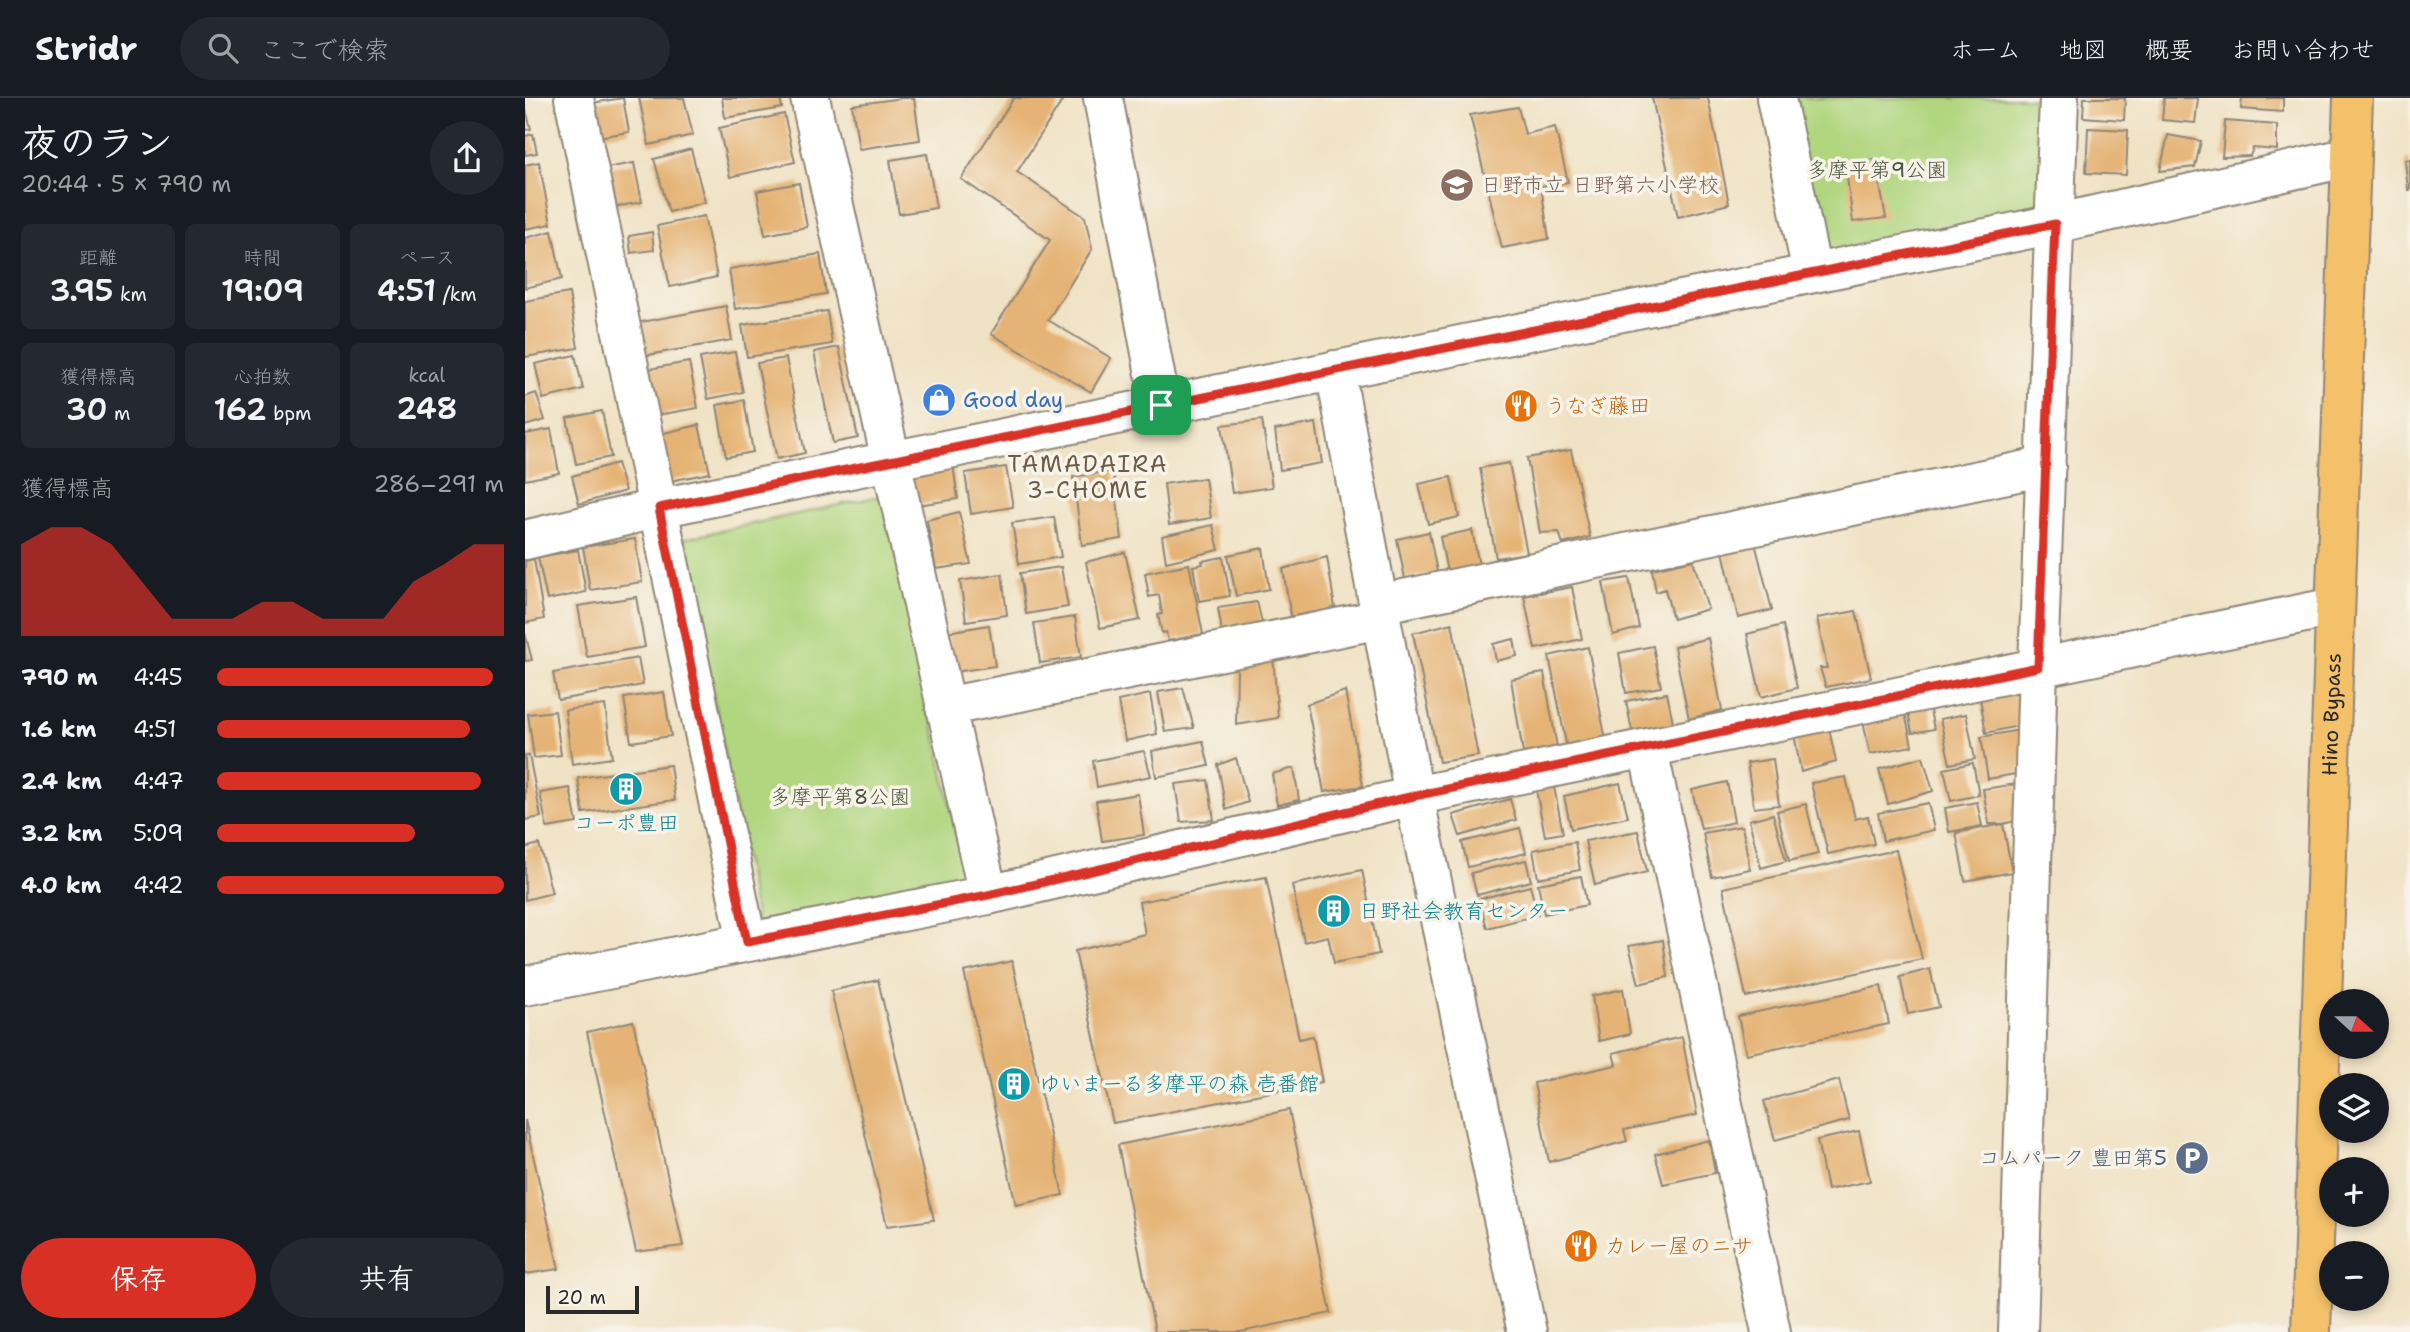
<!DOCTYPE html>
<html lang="ja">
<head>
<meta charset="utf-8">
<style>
  :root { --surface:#171b24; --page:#242831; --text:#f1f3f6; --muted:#9ea1a6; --line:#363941; --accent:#d93025 }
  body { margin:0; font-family:"Shantell Sans","Klee One",sans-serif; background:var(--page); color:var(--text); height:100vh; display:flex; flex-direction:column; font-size:26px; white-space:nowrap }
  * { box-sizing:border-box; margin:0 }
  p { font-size:23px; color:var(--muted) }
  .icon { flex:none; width:38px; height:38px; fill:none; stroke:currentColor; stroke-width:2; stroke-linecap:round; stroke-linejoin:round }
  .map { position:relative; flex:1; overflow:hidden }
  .drawer { display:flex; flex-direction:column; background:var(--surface); width:525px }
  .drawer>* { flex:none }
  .needle { width:46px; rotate:111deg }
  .buttons { position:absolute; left:1794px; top:891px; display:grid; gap:14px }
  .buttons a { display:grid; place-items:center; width:70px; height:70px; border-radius:50%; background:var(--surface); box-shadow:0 4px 10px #0003; font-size:35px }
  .scale { position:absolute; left:21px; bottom:18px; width:93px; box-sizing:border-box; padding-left:7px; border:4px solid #2b2b2b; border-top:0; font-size:19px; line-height:24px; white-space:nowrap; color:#2b2b2b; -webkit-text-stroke:5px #f7f3e8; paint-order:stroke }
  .pin { position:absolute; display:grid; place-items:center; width:60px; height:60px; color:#fff; margin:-30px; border-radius:14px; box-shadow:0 4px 10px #0006 }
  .round { display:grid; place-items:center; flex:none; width:74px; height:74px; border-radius:37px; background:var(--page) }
  .headline { display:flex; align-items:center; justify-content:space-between; height:119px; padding:0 21px }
  h1 { font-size:38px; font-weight:600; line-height:52px }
  .figures { display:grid; grid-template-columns:repeat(3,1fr); gap:10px; height:119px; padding:7px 21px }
  .figures div { display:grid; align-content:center; border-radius:10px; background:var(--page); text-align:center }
  .figures b { font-size:30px; font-weight:600 }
  .figures small { font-size:19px; font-weight:400 }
  .figures p { font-size:19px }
  .chart { height:196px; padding:14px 21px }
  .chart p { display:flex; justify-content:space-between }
  .chart svg { width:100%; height:126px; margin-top:7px; fill:var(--accent); opacity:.7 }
  .button { display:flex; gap:14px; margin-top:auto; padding:14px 21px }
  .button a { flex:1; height:80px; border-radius:42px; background:var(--accent); color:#fff; font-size:28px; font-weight:600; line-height:80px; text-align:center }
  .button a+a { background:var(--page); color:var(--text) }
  ul { padding:0 21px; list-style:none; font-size:23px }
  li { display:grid; grid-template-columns:112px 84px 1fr; align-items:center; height:52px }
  li i { height:18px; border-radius:9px; background:var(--accent) }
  header { display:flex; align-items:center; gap:42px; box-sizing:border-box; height:98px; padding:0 35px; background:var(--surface); border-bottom:2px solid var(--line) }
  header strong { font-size:33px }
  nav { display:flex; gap:38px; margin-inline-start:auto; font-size:24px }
  .search { width:490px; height:63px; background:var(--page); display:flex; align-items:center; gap:18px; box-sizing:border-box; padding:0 24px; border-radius:38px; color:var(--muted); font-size:26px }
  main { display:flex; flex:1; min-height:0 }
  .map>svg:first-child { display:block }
</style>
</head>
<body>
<header>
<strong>Stridr</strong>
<div class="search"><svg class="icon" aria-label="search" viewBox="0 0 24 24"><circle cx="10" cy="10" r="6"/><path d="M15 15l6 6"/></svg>ここで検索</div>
<nav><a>ホーム</a><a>地図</a><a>概要</a><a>お問い合わせ</a></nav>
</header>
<main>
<section class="drawer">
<div class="headline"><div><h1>夜のラン</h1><p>20:44 · 5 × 790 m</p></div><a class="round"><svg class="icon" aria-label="share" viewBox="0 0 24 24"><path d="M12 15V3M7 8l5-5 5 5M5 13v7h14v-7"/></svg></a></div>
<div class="figures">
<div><p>距離</p><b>3.95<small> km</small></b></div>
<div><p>時間</p><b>19:09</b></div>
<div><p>ペース</p><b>4:51<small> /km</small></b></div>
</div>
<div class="figures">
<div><p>獲得標高</p><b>30<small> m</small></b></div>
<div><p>心拍数</p><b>162<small> bpm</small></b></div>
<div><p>kcal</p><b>248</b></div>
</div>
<div class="chart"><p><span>獲得標高</span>286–291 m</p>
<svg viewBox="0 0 160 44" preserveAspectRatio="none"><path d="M0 44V12L10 6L20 6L30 12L40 25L50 38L60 38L70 38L80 32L90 32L100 38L110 38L120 38L130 25L140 19L150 12L160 12V44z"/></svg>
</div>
<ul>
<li><b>790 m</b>4:45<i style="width:96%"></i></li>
<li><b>1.6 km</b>4:51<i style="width:88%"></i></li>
<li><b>2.4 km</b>4:47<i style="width:92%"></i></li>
<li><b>3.2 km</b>5:09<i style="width:69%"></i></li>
<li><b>4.0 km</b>4:42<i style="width:100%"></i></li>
</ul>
<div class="button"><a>保存</a><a>共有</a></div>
</section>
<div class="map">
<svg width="1885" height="1234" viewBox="0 0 1885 1234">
  <rect width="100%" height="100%" fill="#f7f3e8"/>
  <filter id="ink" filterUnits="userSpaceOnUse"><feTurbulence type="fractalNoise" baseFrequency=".0143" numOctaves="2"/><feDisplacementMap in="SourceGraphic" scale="14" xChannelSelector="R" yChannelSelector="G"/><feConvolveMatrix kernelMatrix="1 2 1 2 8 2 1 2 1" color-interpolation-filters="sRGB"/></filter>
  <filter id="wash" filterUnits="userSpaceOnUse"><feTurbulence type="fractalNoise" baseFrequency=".00686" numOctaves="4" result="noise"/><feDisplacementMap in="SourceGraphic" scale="28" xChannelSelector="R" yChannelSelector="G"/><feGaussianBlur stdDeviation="1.57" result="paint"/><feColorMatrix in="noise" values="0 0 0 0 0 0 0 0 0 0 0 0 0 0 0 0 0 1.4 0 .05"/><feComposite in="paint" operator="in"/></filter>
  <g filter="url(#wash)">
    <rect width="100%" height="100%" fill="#f0e2c5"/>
    <path fill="#b0d67f" stroke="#6e8055" stroke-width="2" d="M1261 0H1519L1515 100 1503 116 1302 156Z
      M359 397 441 781 232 828 158 441Z"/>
    <g id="blocks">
      <path fill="#e5b375" d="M98 0 104 34 67 40 61 6Z
        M114 0H159L168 37 124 47Z
        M197 0H255L257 10 200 20Z
        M377 0H389L395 42 334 51 327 7Z
        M489 0H536L537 3 492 74 560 119 567 151 523 222 586 260 566 294 466 236 525 142 436 81Z
        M1127 0H1183L1204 106 1153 119Z
        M1559 0H1600L1599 22 1558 19Z
        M1639 0H1673L1670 25 1637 22Z
        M1717 0H1758V14L1716 11Z
        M0 8 6 31 0 32Z
        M993 9 1000 36 1030 29 1043 84 1016 88 1024 141 977 150 945 17Z
        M259 16 270 64 205 79 194 30Z
        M1700 23 1752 27V52L1728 50 1725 58 1697 59Z
        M1563 30 1603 32 1601 77 1561 75Z
        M8 36 12 55 0 57V38Z
        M1643 37 1676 43 1670 69 1635 73Z
        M166 51 180 104 144 114 129 61Z
        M402 56 411 110 374 116 365 62Z
        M1350 61 1361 120 1328 124 1320 65Z
        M1885 61V92H1883L1880 62Z
        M14 64 26 126 0 131V67Z
        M109 65 117 104 83 110 75 71Z
        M274 85 282 129 240 137 232 93Z
        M179 118 192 179 145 189 132 128Z
        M27 133 37 181 0 190V140Z
        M127 134 129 152 106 155 104 138Z
        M295 156 301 196 210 211 204 171Z
        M44 195 53 250 0 259V203Z
        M201 208 207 242 112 259 106 226Z
        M302 213 307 246 222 259 217 227Z
        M314 249 333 340 308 345 289 254Z
        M210 254 218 294 183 301 175 260Z
        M50 257 58 291 18 301 10 266Z
        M261 260 280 355 252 361 232 265Z
        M164 264 173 310 132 317 124 271Z
        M11 295 20 322 0 328V299Z
        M219 302 228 354 201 359 192 307Z
        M77 313 86 359 51 366 42 320Z
        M737 322 747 389 707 395 697 327Z
        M791 325 797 365 755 372 750 332Z
        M174 327 185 375 145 383 134 336Z
        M26 331 34 375 0 382V336Z
        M1046 352 1065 439 1038 446 1034 434 1015 435 1002 360Z
        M427 360 433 401 392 407 385 367Z
        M92 365 100 393 54 406 47 378Z
        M984 365 1002 455 971 460 955 370Z
        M481 369 488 409 446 416 440 375Z
        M588 373 597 441 557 447 548 379Z
        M926 379 934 419 903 426 894 386Z
        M680 380 686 420 644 427 639 386Z
        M434 414 446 466 411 471 402 422Z
        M529 419 536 459 494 466 487 425Z
        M688 427 694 452 641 464 637 438Z
        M947 432 955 472 923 479 915 439Z
        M904 434 912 474 880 481 872 441Z
        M110 441 117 484 65 492 58 449Z
        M1229 441 1247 512 1213 520 1197 449Z
        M738 450 744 491 711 498 703 457Z
        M53 452 61 494 22 502 13 459Z
        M600 454 615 522 575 530 561 464Z
        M698 459 705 498 674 503 668 468 678 466 677 463Z
        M802 459 810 510 766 519 758 471Z
        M9 461 19 521 0 525V463Z
        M1168 462 1183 511 1148 521 1140 491 1131 494 1127 471Z
        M664 466 678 536 643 543 641 534 637 535 633 517 637 516 634 497 624 499 620 475Z
        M536 469 543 509 501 516 495 475Z
        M477 476 482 517 441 523 435 483Z
        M1104 480 1114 530 1088 537 1078 484Z
        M1047 489 1057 541 1010 551 999 498Z
        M111 499 120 549 62 559 53 508Z
        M732 504 739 533 698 540 693 510Z
        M1331 513 1346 580 1301 589 1295 570H1302L1292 520Z
        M550 519 556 559 515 565 509 525Z
        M927 525 953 658 914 664 888 535Z
        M464 527 470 568 429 574 422 534Z
        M1258 527 1272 590 1236 599 1222 536Z
        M0 535 7 562 0 563Z
        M1183 540 1197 612 1164 621 1149 549Z
        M989 541 992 558 971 563 968 546Z
        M1128 548 1136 589 1101 595 1094 555Z
        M1063 549 1081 643 1042 651 1024 558Z
        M748 558 753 620 711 627 712 567Z
        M113 560 118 587 33 602 28 575Z
        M1019 575 1032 649 998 655 986 581Z
        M1494 586 1502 626 1461 635 1454 595Z
        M658 590 669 630 640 634 633 594Z
        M820 593 838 688 799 694 782 606Z
        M139 594 146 638 106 644 99 600Z
        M1142 595 1149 629 1108 638 1101 603Z
        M625 596 632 636 600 643 593 603Z
        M80 607 87 660 47 666 40 612Z
        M1404 608 1409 631 1387 635 1383 613Z
        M30 613 36 657 9 660 3 616Z
        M1380 615 1387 648 1345 656 1338 623Z
        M1441 616 1450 661 1425 666 1415 621Z
        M1304 630 1311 664 1276 674 1269 636Z
        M1500 631 1496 675 1463 681 1456 639Z
        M678 643 684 668 631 679 627 653Z
        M619 653 626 678 572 689 568 663Z
        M4 657 16 719 0 722V658Z
        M1398 659 1408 693 1363 706 1354 671Z
        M711 660 723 704 701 712 693 667Z
        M1248 661 1254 707 1229 710 1222 665Z
        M1448 665 1454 697 1426 703 1419 671Z
        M145 667 150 702 58 715 53 680Z
        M769 670 774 702 752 707 747 676Z
        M1321 679 1330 721 1343 718 1349 746 1303 756 1286 685Z
        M683 682 689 722 656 724 650 686Z
        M1202 684 1209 724 1176 731 1167 692Z
        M1095 685 1103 719 1046 731 1039 698Z
        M1492 686 1498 721 1478 726H1464L1458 691Z
        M1029 689 1038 735 1020 738 1011 692Z
        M45 690 52 725 22 730 15 695Z
        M613 696 619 737 577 743 571 703Z
        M985 701 991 722 935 738 928 717Z
        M1452 704 1457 728 1424 734 1420 710Z
        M1403 705 1409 732 1358 743 1353 715Z
        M1281 706 1293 756 1264 763 1252 713Z
        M1248 716 1261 763 1236 770 1224 722Z
        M1478 726 1487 774 1440 783 1431 735Z
        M1217 728 1225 771 1187 779 1178 735Z
        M995 730 1001 755 943 769 937 744Z
        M1113 733 1122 774 1070 787 1060 743Z
        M1050 744 1055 772 1013 780 1008 752Z
        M14 746 27 795 0 802V750Z
        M1371 752 1397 861 1221 899 1198 790Z
        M1001 762 1006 783 952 797 946 775Z
        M837 772 854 856 809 865 803 838 779 844 767 787Z
        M1056 778 1062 807 1019 816 1013 786Z
        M741 779 774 941 788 938 797 984 588 1025 550 853 620 836 614 804Z
        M1005 788 1013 817 962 830 954 801Z
        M1138 842 1143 879 1114 886 1104 848Z
        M487 863 538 1097 491 1107 439 874Z
        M1405 871 1414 909 1383 916 1375 879Z
        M353 882 409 1122 362 1128 306 893Z
        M1356 888 1364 926 1221 956 1213 918Z
        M1098 891 1105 936 1074 943 1067 898Z
        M108 923 158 1148 111 1154 62 934Z
        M1157 939 1172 1017 1099 1032 1102 1043 1024 1064 1009 985 1091 967 1088 955Z
        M1314 982 1324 1022 1250 1042 1239 1003Z
        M764 1012 806 1215 716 1234H630L593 1047Z
        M0 1022 34 1171 0 1176Z
        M1334 1033 1345 1083 1302 1092 1292 1042Z
        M1184 1042 1190 1075 1138 1086 1130 1056Z"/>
    </g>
  </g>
  <g filter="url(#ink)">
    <use href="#blocks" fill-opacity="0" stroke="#8e8678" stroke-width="2"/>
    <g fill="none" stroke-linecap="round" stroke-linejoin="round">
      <g stroke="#8e8678" stroke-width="42">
        <path id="minor" d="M49 0 222 844
          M285 0 463 797
          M578 0 636 308
          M1251 0 1287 175
          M810 272 889 698 1002 1234
          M0 442 134 410 1530 126 1825 59
          M854 506 1521 368
          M420 609 856 521
          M1123 651 1246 1234
          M0 888 463 797 889 698 1809 509
          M1493 1234 1513 569 1534 0"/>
      </g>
      <g stroke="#8e8678" stroke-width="42">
        <g id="highway">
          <path id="s1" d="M1786 1234C1799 823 1814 411 1828 0"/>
        </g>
      </g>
      <use href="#minor" stroke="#fff" stroke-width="38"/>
      <use href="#highway" stroke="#f4c16a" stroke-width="38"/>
    </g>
  </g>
  <g fill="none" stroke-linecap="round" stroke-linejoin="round" filter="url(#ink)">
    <g stroke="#fff" stroke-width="14">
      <path id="route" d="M1530 126 1513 569 889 698 463 797 222 844 134 410Z"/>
    </g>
    <use href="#route" stroke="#d93025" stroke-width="9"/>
  </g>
  <defs>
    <g id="school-disc" transform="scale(1.75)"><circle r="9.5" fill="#8d6e63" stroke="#f7f3e8"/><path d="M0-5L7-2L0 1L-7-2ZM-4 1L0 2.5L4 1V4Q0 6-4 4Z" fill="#fff"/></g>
    <g id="shop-disc" transform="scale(1.75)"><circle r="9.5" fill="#3f7fe0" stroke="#f7f3e8"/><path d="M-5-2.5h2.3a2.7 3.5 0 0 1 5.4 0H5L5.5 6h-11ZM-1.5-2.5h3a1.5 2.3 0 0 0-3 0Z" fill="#fff"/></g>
    <g id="restaurant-disc" transform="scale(1.75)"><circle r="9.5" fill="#e8710a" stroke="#f7f3e8"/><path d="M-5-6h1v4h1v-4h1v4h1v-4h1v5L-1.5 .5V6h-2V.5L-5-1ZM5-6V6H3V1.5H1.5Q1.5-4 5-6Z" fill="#fff"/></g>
    <g id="building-disc" transform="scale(1.75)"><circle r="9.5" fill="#0f9aa8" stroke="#f7f3e8"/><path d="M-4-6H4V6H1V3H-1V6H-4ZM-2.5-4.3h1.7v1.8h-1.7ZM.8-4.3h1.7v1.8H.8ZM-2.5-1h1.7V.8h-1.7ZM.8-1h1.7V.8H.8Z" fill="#fff"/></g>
    <g id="parking-disc" transform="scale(1.75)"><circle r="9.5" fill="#5c6f8a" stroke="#f7f3e8"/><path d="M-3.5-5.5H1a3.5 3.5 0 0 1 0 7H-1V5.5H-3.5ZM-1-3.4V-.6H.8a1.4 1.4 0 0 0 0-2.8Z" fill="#fff"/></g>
  </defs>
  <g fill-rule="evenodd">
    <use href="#school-disc" x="932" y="87"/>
    <use href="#shop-disc" x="414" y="302"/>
    <use href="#restaurant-disc" x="996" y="308"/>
    <use href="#building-disc" x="101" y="691"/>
    <use href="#building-disc" x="809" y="813"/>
    <use href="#building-disc" x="489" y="986"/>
    <use href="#parking-disc" x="1667" y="1060"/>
    <use href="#restaurant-disc" x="1056" y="1148"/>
  </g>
  <g text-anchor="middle" stroke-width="7" stroke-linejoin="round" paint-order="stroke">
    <g font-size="21" fill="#4c5640" stroke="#f7f3e8">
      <text x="1352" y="79">多摩平第9公園</text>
      <text x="315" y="706">多摩平第8公園</text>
    </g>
    <g font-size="21" fill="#785e54" stroke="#f7f3e8" text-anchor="start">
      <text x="956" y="94">日野市立 日野第六小学校</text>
    </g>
    <g font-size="21" fill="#366cbe" stroke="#f7f3e8" text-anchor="start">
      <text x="438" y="309">Good day</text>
    </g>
    <g font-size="21" fill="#c56008" stroke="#f7f3e8" text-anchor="start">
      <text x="1020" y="315">うなぎ藤田</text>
      <text x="1080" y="1155">カレー屋のニサ</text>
    </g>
    <g font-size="21" fill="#2b2b2b" stroke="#f7f3e8">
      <text dy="7" stroke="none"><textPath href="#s1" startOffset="618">Hino Bypass</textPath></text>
    </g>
    <g font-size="21" fill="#0d838f" stroke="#f7f3e8" text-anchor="start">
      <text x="101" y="732" text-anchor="middle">コーポ豊田</text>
      <text x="834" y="820">日野社会教育センター</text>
      <text x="514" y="993">ゆいまーる多摩平の森 壱番館</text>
    </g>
    <g font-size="21" fill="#4e5e75" stroke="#f7f3e8" text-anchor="end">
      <text x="1642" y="1067">コムパーク 豊田第5</text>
    </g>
    <g font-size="23" letter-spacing="2" fill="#6c5b45" stroke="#f7f3e8">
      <text x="563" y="374">TAMADAIRA<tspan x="563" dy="26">3-CHOME</tspan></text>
    </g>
  </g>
</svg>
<div class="buttons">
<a><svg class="needle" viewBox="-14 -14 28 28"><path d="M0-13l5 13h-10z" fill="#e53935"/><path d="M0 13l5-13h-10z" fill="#9ea1a6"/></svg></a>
<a><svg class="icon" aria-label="layers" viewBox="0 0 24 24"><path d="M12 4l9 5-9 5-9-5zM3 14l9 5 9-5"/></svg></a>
<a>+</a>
<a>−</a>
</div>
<div class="scale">20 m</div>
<div class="pin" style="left:636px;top:307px;background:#1e9e55"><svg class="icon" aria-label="arrive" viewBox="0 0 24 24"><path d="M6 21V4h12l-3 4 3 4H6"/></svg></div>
</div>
</main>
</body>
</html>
